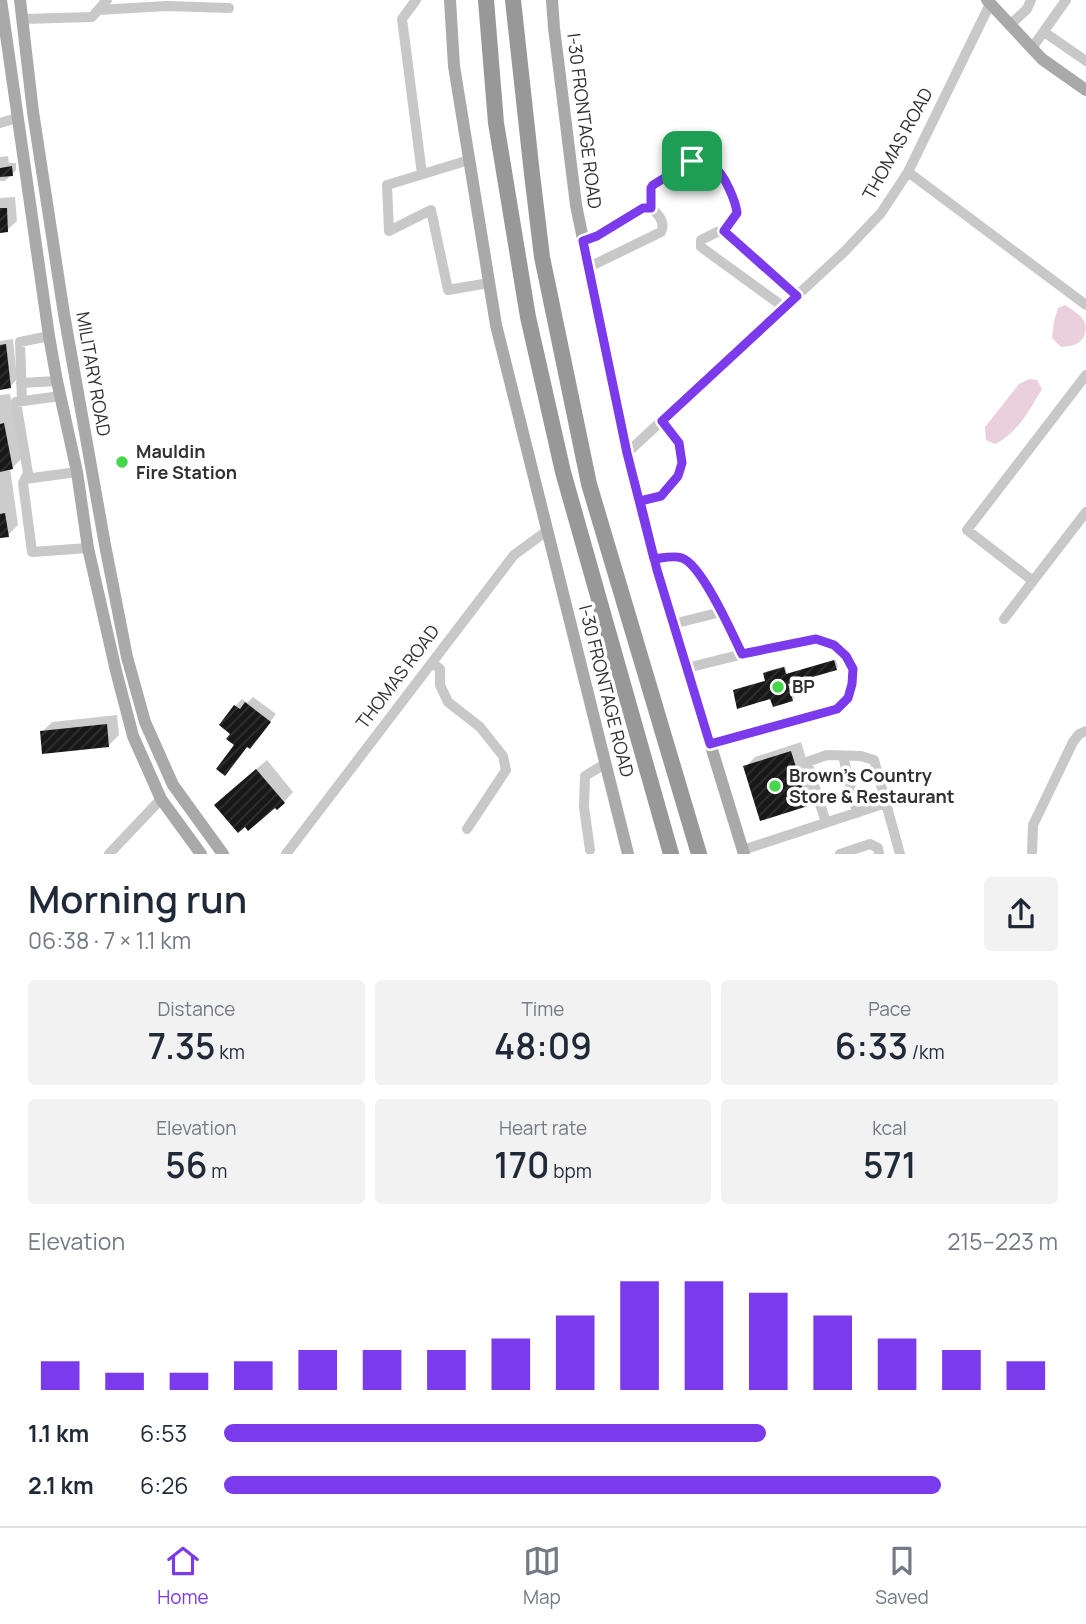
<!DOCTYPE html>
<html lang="en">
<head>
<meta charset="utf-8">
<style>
  :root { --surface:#fff; --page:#f2f2f3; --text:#1f2937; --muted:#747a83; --line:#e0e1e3; --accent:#7c3aed }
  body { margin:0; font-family:Manrope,sans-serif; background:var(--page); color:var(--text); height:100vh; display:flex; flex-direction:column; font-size:26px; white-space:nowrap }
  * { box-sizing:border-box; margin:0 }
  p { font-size:23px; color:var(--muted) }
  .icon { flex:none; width:38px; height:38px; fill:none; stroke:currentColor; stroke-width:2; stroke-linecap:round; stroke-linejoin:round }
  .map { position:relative; height:854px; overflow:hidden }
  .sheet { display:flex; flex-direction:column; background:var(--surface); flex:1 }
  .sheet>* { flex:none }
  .pin { position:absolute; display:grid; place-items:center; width:60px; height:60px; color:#fff; margin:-30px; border-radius:14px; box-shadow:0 4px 10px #0006 }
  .round { display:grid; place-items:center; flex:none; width:74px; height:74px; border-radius:7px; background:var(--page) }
  .head { display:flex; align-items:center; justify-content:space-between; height:119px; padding:0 28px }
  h1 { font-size:38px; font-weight:600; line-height:52px }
  .stats { display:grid; grid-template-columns:repeat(3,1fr); gap:10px; height:119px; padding:7px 28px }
  .stats div { display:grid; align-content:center; border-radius:7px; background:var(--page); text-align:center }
  .stats b { font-size:35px; font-weight:600 }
  .stats small { font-size:19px; font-weight:400 }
  .stats p { font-size:19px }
  .chart { height:196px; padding:14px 28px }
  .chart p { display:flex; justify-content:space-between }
  .chart svg { width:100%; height:126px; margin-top:7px; stroke:var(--accent); stroke-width:6 }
  ul { padding:0 28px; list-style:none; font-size:23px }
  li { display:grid; grid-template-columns:112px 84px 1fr; align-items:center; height:52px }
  li i { height:18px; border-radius:9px; background:var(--accent) }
  .dock { display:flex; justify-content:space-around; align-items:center; height:98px; border-top:2px solid var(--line); background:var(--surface); font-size:19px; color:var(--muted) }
  .dock a { display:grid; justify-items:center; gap:4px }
  .dock .on { color:var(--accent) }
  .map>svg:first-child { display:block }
</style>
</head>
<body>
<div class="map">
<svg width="1086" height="854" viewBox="0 0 1086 854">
  <defs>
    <pattern id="building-hatch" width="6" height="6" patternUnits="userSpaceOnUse" patternTransform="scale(1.75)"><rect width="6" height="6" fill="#181818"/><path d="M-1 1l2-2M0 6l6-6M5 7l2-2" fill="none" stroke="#313131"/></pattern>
  </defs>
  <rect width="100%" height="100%" fill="#fff"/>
  <path fill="#eacfdc" d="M1065 305C1071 309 1080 314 1084 321 1086 325 1086 328 1085 333 1082 345 1072 346 1061 347L1052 338 1054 321 1058 308Z
    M1029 379 1037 380 1042 389C1030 409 1017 434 995 444L986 440 985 427 1019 384Z"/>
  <path fill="#0003" d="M8 156 9 163H16V170L5 181H0V157Z
    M15 197 17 221 7 230 0 231V198Z
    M13 339 17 379 10 387 0 388V341Z
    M10 394 22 458 12 468H10L18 525 8 535 0 536V395Z
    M836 660 838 667 836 668 789 682 794 698 792 700 736 689 767 680 765 673 767 671 785 666 787 674Z
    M253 697 276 714 257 740 237 744 233 733 235 706 242 699 247 703Z
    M117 715 119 735 109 745 42 732 52 722Z
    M801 742 817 795 807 805 745 767 755 757Z
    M267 760 293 792 284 802 226 795Z"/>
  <path fill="url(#building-hatch)" d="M12 166 13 176 0 177V168Z
    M0 208H7L8 232 0 233Z
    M6 344 11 388 0 390V345Z
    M4 423 13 469 0 472V424Z
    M5 513 9 537 0 538V514Z
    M834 660 837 670 788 684 793 701 773 707 770 699 737 709 733 690 765 681 763 673 784 667 786 674Z
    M245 702 271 722 250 749 247 747 225 776 216 769 234 745 226 739 230 734 219 725 234 705 240 709Z
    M107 724 109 747 42 754 40 731Z
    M791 751 808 806 760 821 743 766Z
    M256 769 285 803 277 810 275 808 248 831 245 827 238 833 214 805Z"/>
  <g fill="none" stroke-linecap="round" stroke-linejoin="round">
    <path stroke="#c8c8c8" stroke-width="10" d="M416 0 402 19 422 174
      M98 10 167 6 229 8
      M23 19 92 17 107 0
      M1010 25 1027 9 1031 0
      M1044 32 1086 61
      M1032 48 1066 0
      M0 123 17 118
      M469 160 387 185 389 231 431 210 448 290 489 283
      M908 172 1086 305
      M651 208V188L654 185 692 161 701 162 718 170 736 204 737 213 724 231
      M583 241 597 236 643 208H651C658 214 666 222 661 232L589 267
      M785 308 701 247V240L717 232 724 231 797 296
      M1086 375 967 530 1033 581 1086 512
      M21 383 57 381
      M60 396 16 402 28 473 23 483 32 552 88 548
      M22 401 20 342 49 336
      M627 453 845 251 881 213 908 172 990 4
      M25 479 77 472
      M640 501 661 496 678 476 683 463 679 443 662 421
      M654 559C663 558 673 555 681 558 701 565 732 633 742 654
      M1004 619 1033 581
      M673 624 721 612
      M432 662 440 669V685L448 702 480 727 503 756 506 770 467 829
      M687 668C718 660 750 652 782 645 792 643 803 639 814 639 830 638 845 651 851 665 857 681 848 698 837 709L710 744
      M843 756 857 813
      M826 823 807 762 827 755 861 756 874 760 900 854
      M590 850 584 807 585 776 605 764
      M743 850 886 803
      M109 854 161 799
      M286 854 514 555 548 530
      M840 854 870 844 878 848 879 854
      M1032 854 1033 825 1073 742 1079 734 1086 731"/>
    <path stroke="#a9a9a9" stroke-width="12" d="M1 0 49 336 57 381 77 472 88 548 116 671 133 736 161 799 201 854
      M20 0 33 112 64 314 105 545 127 657 145 722 173 785 223 854
      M450 0 454 66 496 325 628 854
      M552 0 554 28 576 205 627 453 657 570 744 854
      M987 0 1042 59 1086 90"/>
    <path stroke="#989898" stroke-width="16" d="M486 0 496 123 528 317 563 472 671 854
      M513 0 532 174 542 257 589 484 699 854"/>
  </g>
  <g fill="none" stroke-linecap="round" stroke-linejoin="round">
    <g stroke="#fff" stroke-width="14">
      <path id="route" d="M692 161 653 185 651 188V208H643L597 236 583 241 627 453 654 559C663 558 673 555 682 558 702 565 732 633 742 654L816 639 834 645 846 656 853 669 852 684 848 698 837 709 710 744 657 570 640 501 661 496 678 476 682 463 679 443 662 421 797 296 724 231 737 213C736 202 724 173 714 167 708 163 700 162 692 161"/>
    </g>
    <use href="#route" stroke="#7c3aed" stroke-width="9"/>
  </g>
  <g fill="#45d64c" stroke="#fff" stroke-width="2.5">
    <circle cx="122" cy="462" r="7"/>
    <circle cx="778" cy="687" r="7"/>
    <circle cx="775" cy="786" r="7"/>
  </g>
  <g text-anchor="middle" stroke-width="7" stroke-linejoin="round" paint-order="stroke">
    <g font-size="18" fill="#313131" stroke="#fff">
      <text transform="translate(584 121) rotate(83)" y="6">I-30 FRONTAGE ROAD</text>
      <text transform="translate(898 144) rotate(-61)" y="6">THOMAS ROAD</text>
      <text transform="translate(93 374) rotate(80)" y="6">MILITARY ROAD</text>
      <text transform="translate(398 677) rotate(-53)" y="6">THOMAS ROAD</text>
      <text transform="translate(606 691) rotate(76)" y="6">I-30 FRONTAGE ROAD</text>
    </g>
    <g font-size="18" font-weight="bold" fill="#313131" stroke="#fff" text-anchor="start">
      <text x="136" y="458">Mauldin<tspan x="136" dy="21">Fire Station</tspan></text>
      <text x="792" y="693">BP</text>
      <text x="789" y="782">Brown's Country<tspan x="789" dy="21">Store &amp; Restaurant</tspan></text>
    </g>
  </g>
</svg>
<div class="pin" style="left:692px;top:161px;background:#1e9e55"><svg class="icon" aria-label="arrive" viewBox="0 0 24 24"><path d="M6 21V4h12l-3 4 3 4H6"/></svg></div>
</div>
<section class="sheet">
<div class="head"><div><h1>Morning run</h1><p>06:38 · 7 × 1.1 km</p></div><a class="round"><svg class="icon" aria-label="share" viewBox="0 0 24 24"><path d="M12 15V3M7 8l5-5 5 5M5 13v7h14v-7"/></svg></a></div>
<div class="stats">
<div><p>Distance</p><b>7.35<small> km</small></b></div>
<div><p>Time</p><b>48:09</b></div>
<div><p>Pace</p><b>6:33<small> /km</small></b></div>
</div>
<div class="stats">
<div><p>Elevation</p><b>56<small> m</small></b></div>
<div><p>Heart rate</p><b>170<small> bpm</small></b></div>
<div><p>kcal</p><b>571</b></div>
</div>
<div class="chart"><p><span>Elevation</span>215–223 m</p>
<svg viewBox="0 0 160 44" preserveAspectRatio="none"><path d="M5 44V34M15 44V38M25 44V38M35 44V34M45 44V30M55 44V30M65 44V30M75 44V26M85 44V18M95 44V6M105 44V6M115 44V10M125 44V18M135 44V26M145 44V30M155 44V34"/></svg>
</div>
<ul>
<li><b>1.1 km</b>6:53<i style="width:65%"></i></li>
<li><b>2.1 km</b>6:26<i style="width:86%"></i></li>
</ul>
</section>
<nav class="dock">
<a class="on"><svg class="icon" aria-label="home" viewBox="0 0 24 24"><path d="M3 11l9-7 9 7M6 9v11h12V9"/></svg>Home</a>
<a><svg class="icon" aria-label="map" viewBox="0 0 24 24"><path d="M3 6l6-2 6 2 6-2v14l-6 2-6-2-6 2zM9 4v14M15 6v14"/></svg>Map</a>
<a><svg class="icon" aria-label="saved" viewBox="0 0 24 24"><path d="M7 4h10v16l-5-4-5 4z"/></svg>Saved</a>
</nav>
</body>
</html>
